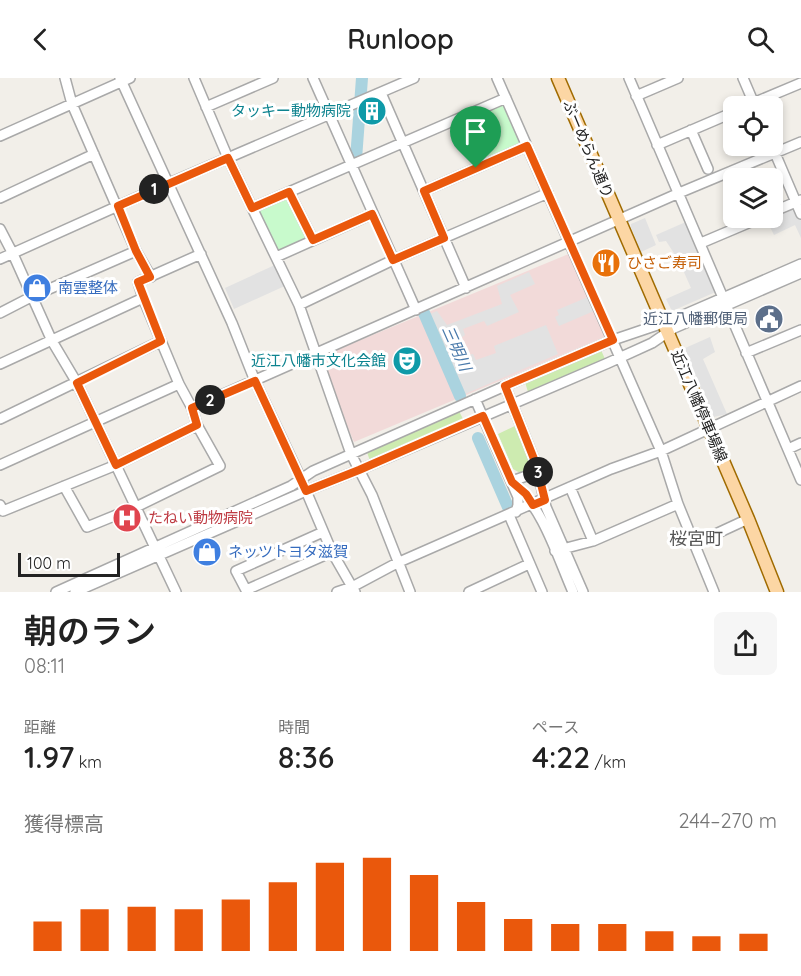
<!DOCTYPE html>
<html lang="ja">
<head>
<meta charset="utf-8">
<style>
  :root { --surface:#fff; --page:#f6f6f6; --text:#222; --muted:#767676; --accent:#ea580c }
  body { margin:0; font-family:Quicksand,"Noto Sans JP",sans-serif; background:var(--page); color:var(--text); height:100vh; display:flex; flex-direction:column; font-size:22px; white-space:nowrap }
  * { box-sizing:border-box; margin:0 }
  p { font-size:20px; color:var(--muted) }
  .icon { flex:none; width:33px; height:33px; fill:none; stroke:currentColor; stroke-width:2; stroke-linecap:round; stroke-linejoin:round }
  .map { position:relative; height:514px; overflow:hidden }
  .panel { display:flex; flex-direction:column; background:var(--surface); flex:1 }
  .panel>* { flex:none }
  .tools { position:absolute; left:723px; top:18px; display:grid; gap:12px }
  .tools a { display:grid; place-items:center; width:60px; height:60px; border-radius:9px; background:var(--surface); box-shadow:0 3px 9px #0003; font-size:30px }
  .scale { position:absolute; left:18px; bottom:15px; width:102px; box-sizing:border-box; padding-left:6px; border:3px solid #222; border-top:0; font-size:16px; line-height:21px; white-space:nowrap; color:#222; -webkit-text-stroke:4px #fff; paint-order:stroke }
  .pin { position:absolute; display:grid; place-items:center; width:51px; height:51px; color:#fff; margin:-62px -26px; border-radius:50% 50% 50% 0; rotate:-45deg; box-shadow:0 0 6px #0007 }
  .pin .icon { rotate:45deg }
  .km { position:absolute; width:30px; height:30px; margin:-15px; border-radius:50%; background:#222; color:#fff; font-size:16px; line-height:30px; text-align:center }
  .round { display:grid; place-items:center; flex:none; width:63px; height:63px; border-radius:9px; background:var(--page) }
  .summary { display:flex; align-items:center; justify-content:space-between; height:102px; padding:0 24px }
  h1 { font-size:33px; font-weight:600; line-height:45px }
  .figures { display:grid; grid-template-columns:repeat(3,1fr); gap:9px; height:102px; padding:6px 24px }
  .figures div { display:grid; align-content:center }
  .figures b { font-size:30px; font-weight:600 }
  .figures small { font-size:16px; font-weight:400 }
  .figures p { font-size:16px }
  .chart { height:168px; padding:12px 24px }
  .chart p { display:flex; justify-content:space-between }
  .chart svg { width:100%; height:108px; margin-top:6px; stroke:var(--accent); stroke-width:6 }
  header { display:flex; justify-content:space-between; align-items:center; height:78px; padding:0 24px; background:var(--surface); font-size:27px; font-weight:600 }
  .map>svg:first-child { display:block }
</style>
</head>
<body>
<header><svg class="icon" aria-label="back" viewBox="0 0 24 24"><path d="M15 5l-7 7 7 7"/></svg>Runloop<svg class="icon" aria-label="search" viewBox="0 0 24 24"><circle cx="10" cy="10" r="6"/><path d="M15 15l6 6"/></svg></header>
<div class="map">
<svg width="801" height="514" viewBox="0 0 801 514">
  <rect width="100%" height="100%" fill="#f2efe9"/>
  <path fill="#f2dad9" d="M571 175 609 257 354 364 317 280Z"/>
  <path fill="#cdebb0" d="M601 272 605 281 528 314 525 304Z
    M459 333 464 343 370 383 367 374Z
    M517 347 529 376 532 389 530 393 522 396 513 391 498 356Z"/>
  <path fill="#c8facc" d="M500 27 505 29 521 64 519 69 491 81 488 79 472 42 473 38Z
    M288 120 308 159 278 174 259 133Z"/>
  <path fill="#e2e2e2" d="M795 130 801 143V160L795 147 774 157 767 143Z
    M645 140 656 167 641 174 631 149V146Z
    M688 143 718 213 672 233 666 221 691 210 679 183 666 163 659 164 656 157Z
    M277 186 287 207 234 231 225 210Z
    M529 194 535 206 510 217 519 234 487 248 484 243 463 251 465 257 461 260 468 277 473 276 476 282 496 275 494 268 546 247 558 276 465 316 430 236 437 233 447 247 502 226 497 208Z
    M588 219 594 233 559 248 555 239 559 237 557 232Z
    M710 259 715 274 703 281 727 336 714 339 683 271Z"/>
  <g fill="none" stroke-linecap="round" stroke-linejoin="round">
    <path stroke="#aad3df" stroke-width="12" d="M356 81 362 0
      M424 235 460 318
      M478 360 508 429"/>
    <g stroke="#a9a9a9" stroke-width="12">
      <path id="minor" d="M65 0 72 26 136 173 151 199
        M120 0 232 245 255 303 301 401 332 474 355 514
        M194 0 228 80 299 227 351 376 372 417 410 514
        M313 0 416 232
        M497 0 661 373 678 426 714 514
        M629 0 801 402
        M743 0 755 28
        M381 15 466 210
        M636 18 678 0
        M746 28 801 5
        M206 29 273 0
        M691 52 708 91
        M0 58 130 0
        M657 67 734 34
        M772 68 801 136
        M424 113 527 68
        M289 114 313 162
        M0 120 94 76
        M252 130 506 20
        M772 134 801 122
        M0 151 13 176 52 263 77 305 176 514
        M701 165 760 140
        M276 179 372 136
        M0 181 158 110 414 0
        M299 227 393 182 548 115
        M0 235 31 219 136 173
        M746 275 801 252
        M0 286 143 220
        M505 308 536 386 546 429 583 514
        M475 321 518 419V427L516 434
        M192 330 679 115 801 64
        M0 341 161 263
        M788 371 801 365
        M0 387 179 306
        M512 403C544 432 556 475 573 514
        M512 403 538 394
        M64 408 87 449 136 429 220 388 197 347 192 330 179 306 143 220 138 204 201 176
        M570 409 593 463
        M0 427 3 433 116 387 197 347
        M509 437 542 514
        M323 454 236 493 246 512 332 474
        M694 466 748 441
        M555 473 593 463 678 426
        M56 514 291 408 313 393 505 308 613 262 672 242 801 186
        M75 514 306 413 359 392 608 285 652 265 674 250 801 195
        M337 514 352 509 397 485 611 391 661 373 801 308
        M469 514 529 486"/>
    </g>
    <g stroke="#a06b00" stroke-width="15">
      <path id="major" d="M558 0 748 441 777 514"/>
    </g>
    <use href="#minor" stroke="#fff" stroke-width="9"/>
    <use href="#major" stroke="#fcd6a4" stroke-width="12"/>
  </g>
  <g fill="none" stroke-linecap="round" stroke-linejoin="round">
    <g stroke="#fff" stroke-width="12">
      <path id="route" d="M527 68 613 262 505 308 536 386 545 422 533 427 526 416 512 404 483 338 359 392 306 413 255 303 192 330 197 347 116 387 77 305 161 263 138 204 150 199 136 173 118 128 228 80 252 130 289 114 313 162 372 136 393 182 444 160 424 113Z"/>
    </g>
    <use href="#route" stroke="#ea580c" stroke-width="8"/>
  </g>
  <defs>
    <g id="building-disc" transform="scale(1.5)"><circle r="9.5" fill="#0f9aa8" stroke="#fff"/><path d="M-4-6H4V6H1V3H-1V6H-4ZM-2.5-4.3h1.7v1.8h-1.7ZM.8-4.3h1.7v1.8H.8ZM-2.5-1h1.7V.8h-1.7ZM.8-1h1.7V.8H.8Z" fill="#fff"/></g>
    <g id="restaurant-disc" transform="scale(1.5)"><circle r="9.5" fill="#e8710a" stroke="#fff"/><path d="M-5-6h1v4h1v-4h1v4h1v-4h1v5L-1.5 .5V6h-2V.5L-5-1ZM5-6V6H3V1.5H1.5Q1.5-4 5-6Z" fill="#fff"/></g>
    <g id="shop-disc" transform="scale(1.5)"><circle r="9.5" fill="#3f7fe0" stroke="#fff"/><path d="M-5-2.5h2.3a2.7 3.5 0 0 1 5.4 0H5L5.5 6h-11ZM-1.5-2.5h3a1.5 2.3 0 0 0-3 0Z" fill="#fff"/></g>
    <g id="civic-disc" transform="scale(1.5)"><circle r="9.5" fill="#5c6f8a" stroke="#fff"/><path d="M-.6-6.5H3V-4.5H.6V-3L4-1V1h2V6H-6V1h2V-1L-.6-3ZM-1.2 2.5V6h2.4V2.5Z" fill="#fff"/></g>
    <g id="theatre-disc" transform="scale(1.5)"><circle r="9.5" fill="#0f9aa8" stroke="#fff"/><path d="M-5-5.5Q0-4 5-5.5V0Q5 5 0 6Q-5 5-5 0ZM-3.3-2.5H-1v1.5H-3.3ZM1-2.5H3.3v1.5H1ZM-2.8 1Q0 5.5 2.8 1Z" fill="#fff"/></g>
    <g id="hospital-disc" transform="scale(1.5)"><circle r="9.5" fill="#e0444e" stroke="#fff"/><path d="M-5-5h3v3.5h4V-5h3V5h-3V1.5h-4V5h-3Z" fill="#fff"/></g>
  </defs>
  <g fill-rule="evenodd">
    <use href="#building-disc" x="372" y="33"/>
    <use href="#restaurant-disc" x="606" y="185"/>
    <use href="#shop-disc" x="37" y="210"/>
    <use href="#civic-disc" x="769" y="241"/>
    <use href="#theatre-disc" x="407" y="283"/>
    <use href="#hospital-disc" x="127" y="440"/>
    <use href="#shop-disc" x="207" y="474"/>
  </g>
  <g text-anchor="middle" stroke-width="6" stroke-linejoin="round" paint-order="stroke">
    <g font-size="15" fill="#0d838f" stroke="#fff" text-anchor="end">
      <text x="351" y="38">タッキー動物病院</text>
      <text x="386" y="288">近江八幡市文化会館</text>
    </g>
    <g font-size="15" fill="#222" stroke="#fff">
      <text transform="translate(588 71) rotate(67)" y="5">ぶーめらん通り</text>
      <text transform="translate(699 328) rotate(67)" y="5">近江八幡停車場線</text>
    </g>
    <g font-size="15" fill="#c56008" stroke="#fff" text-anchor="start">
      <text x="627" y="190">ひさご寿司</text>
    </g>
    <g font-size="15" fill="#366cbe" stroke="#fff" text-anchor="start">
      <text x="58" y="215">南雲整体</text>
      <text x="228" y="479">ネッツトヨタ滋賀</text>
    </g>
    <g font-size="15" fill="#4e5e75" stroke="#fff" text-anchor="end">
      <text x="748" y="246">近江八幡郵便局</text>
    </g>
    <g font-size="15" fill="#be3a42" stroke="#fff" text-anchor="start">
      <text x="148" y="445">たねい動物病院</text>
    </g>
    <g font-size="16" font-style="italic" fill="#4a7aab" stroke="#fff">
      <text transform="translate(457 270) rotate(66)" y="6">三明川</text>
    </g>
    <g font-size="18" fill="#555" stroke="#fff">
      <text x="696" y="467">桜宮町</text>
    </g>
  </g>
</svg>
<div class="tools">
<a><svg class="icon" aria-label="locate" viewBox="0 0 24 24"><circle cx="12" cy="12" r="6"/><path d="M12 2v4M12 18v4M2 12h4M18 12h4"/></svg></a>
<a><svg class="icon" aria-label="layers" viewBox="0 0 24 24"><path d="M12 4l9 5-9 5-9-5zM3 14l9 5 9-5"/></svg></a>
</div>
<div class="scale">100 m</div>
<div class="pin" style="left:476px;top:90px;background:#1e9e55"><svg class="icon" aria-label="arrive" viewBox="0 0 24 24"><path d="M6 21V4h12l-3 4 3 4H6"/></svg></div>
<b class="km" style="left:154px;top:111px">1</b>
<b class="km" style="left:210px;top:322px">2</b>
<b class="km" style="left:538px;top:394px">3</b>
</div>
<section class="panel">
<div class="summary"><div><h1>朝のラン</h1><p>08:11</p></div><a class="round"><svg class="icon" aria-label="share" viewBox="0 0 24 24"><path d="M12 15V3M7 8l5-5 5 5M5 13v7h14v-7"/></svg></a></div>
<div class="figures">
<div><p>距離</p><b>1.97<small> km</small></b></div>
<div><p>時間</p><b>8:36</b></div>
<div><p>ペース</p><b>4:22<small> /km</small></b></div>
</div>
<div class="chart"><p><span>獲得標高</span>244–270 m</p>
<svg viewBox="0 0 160 44" preserveAspectRatio="none"><path d="M5 44V32M15 44V27M25 44V26M35 44V27M45 44V23M55 44V16M65 44V8M75 44V6M85 44V13M95 44V24M105 44V31M115 44V33M125 44V33M135 44V36M145 44V38M155 44V37"/></svg>
</div>
</section>
</body>
</html>
